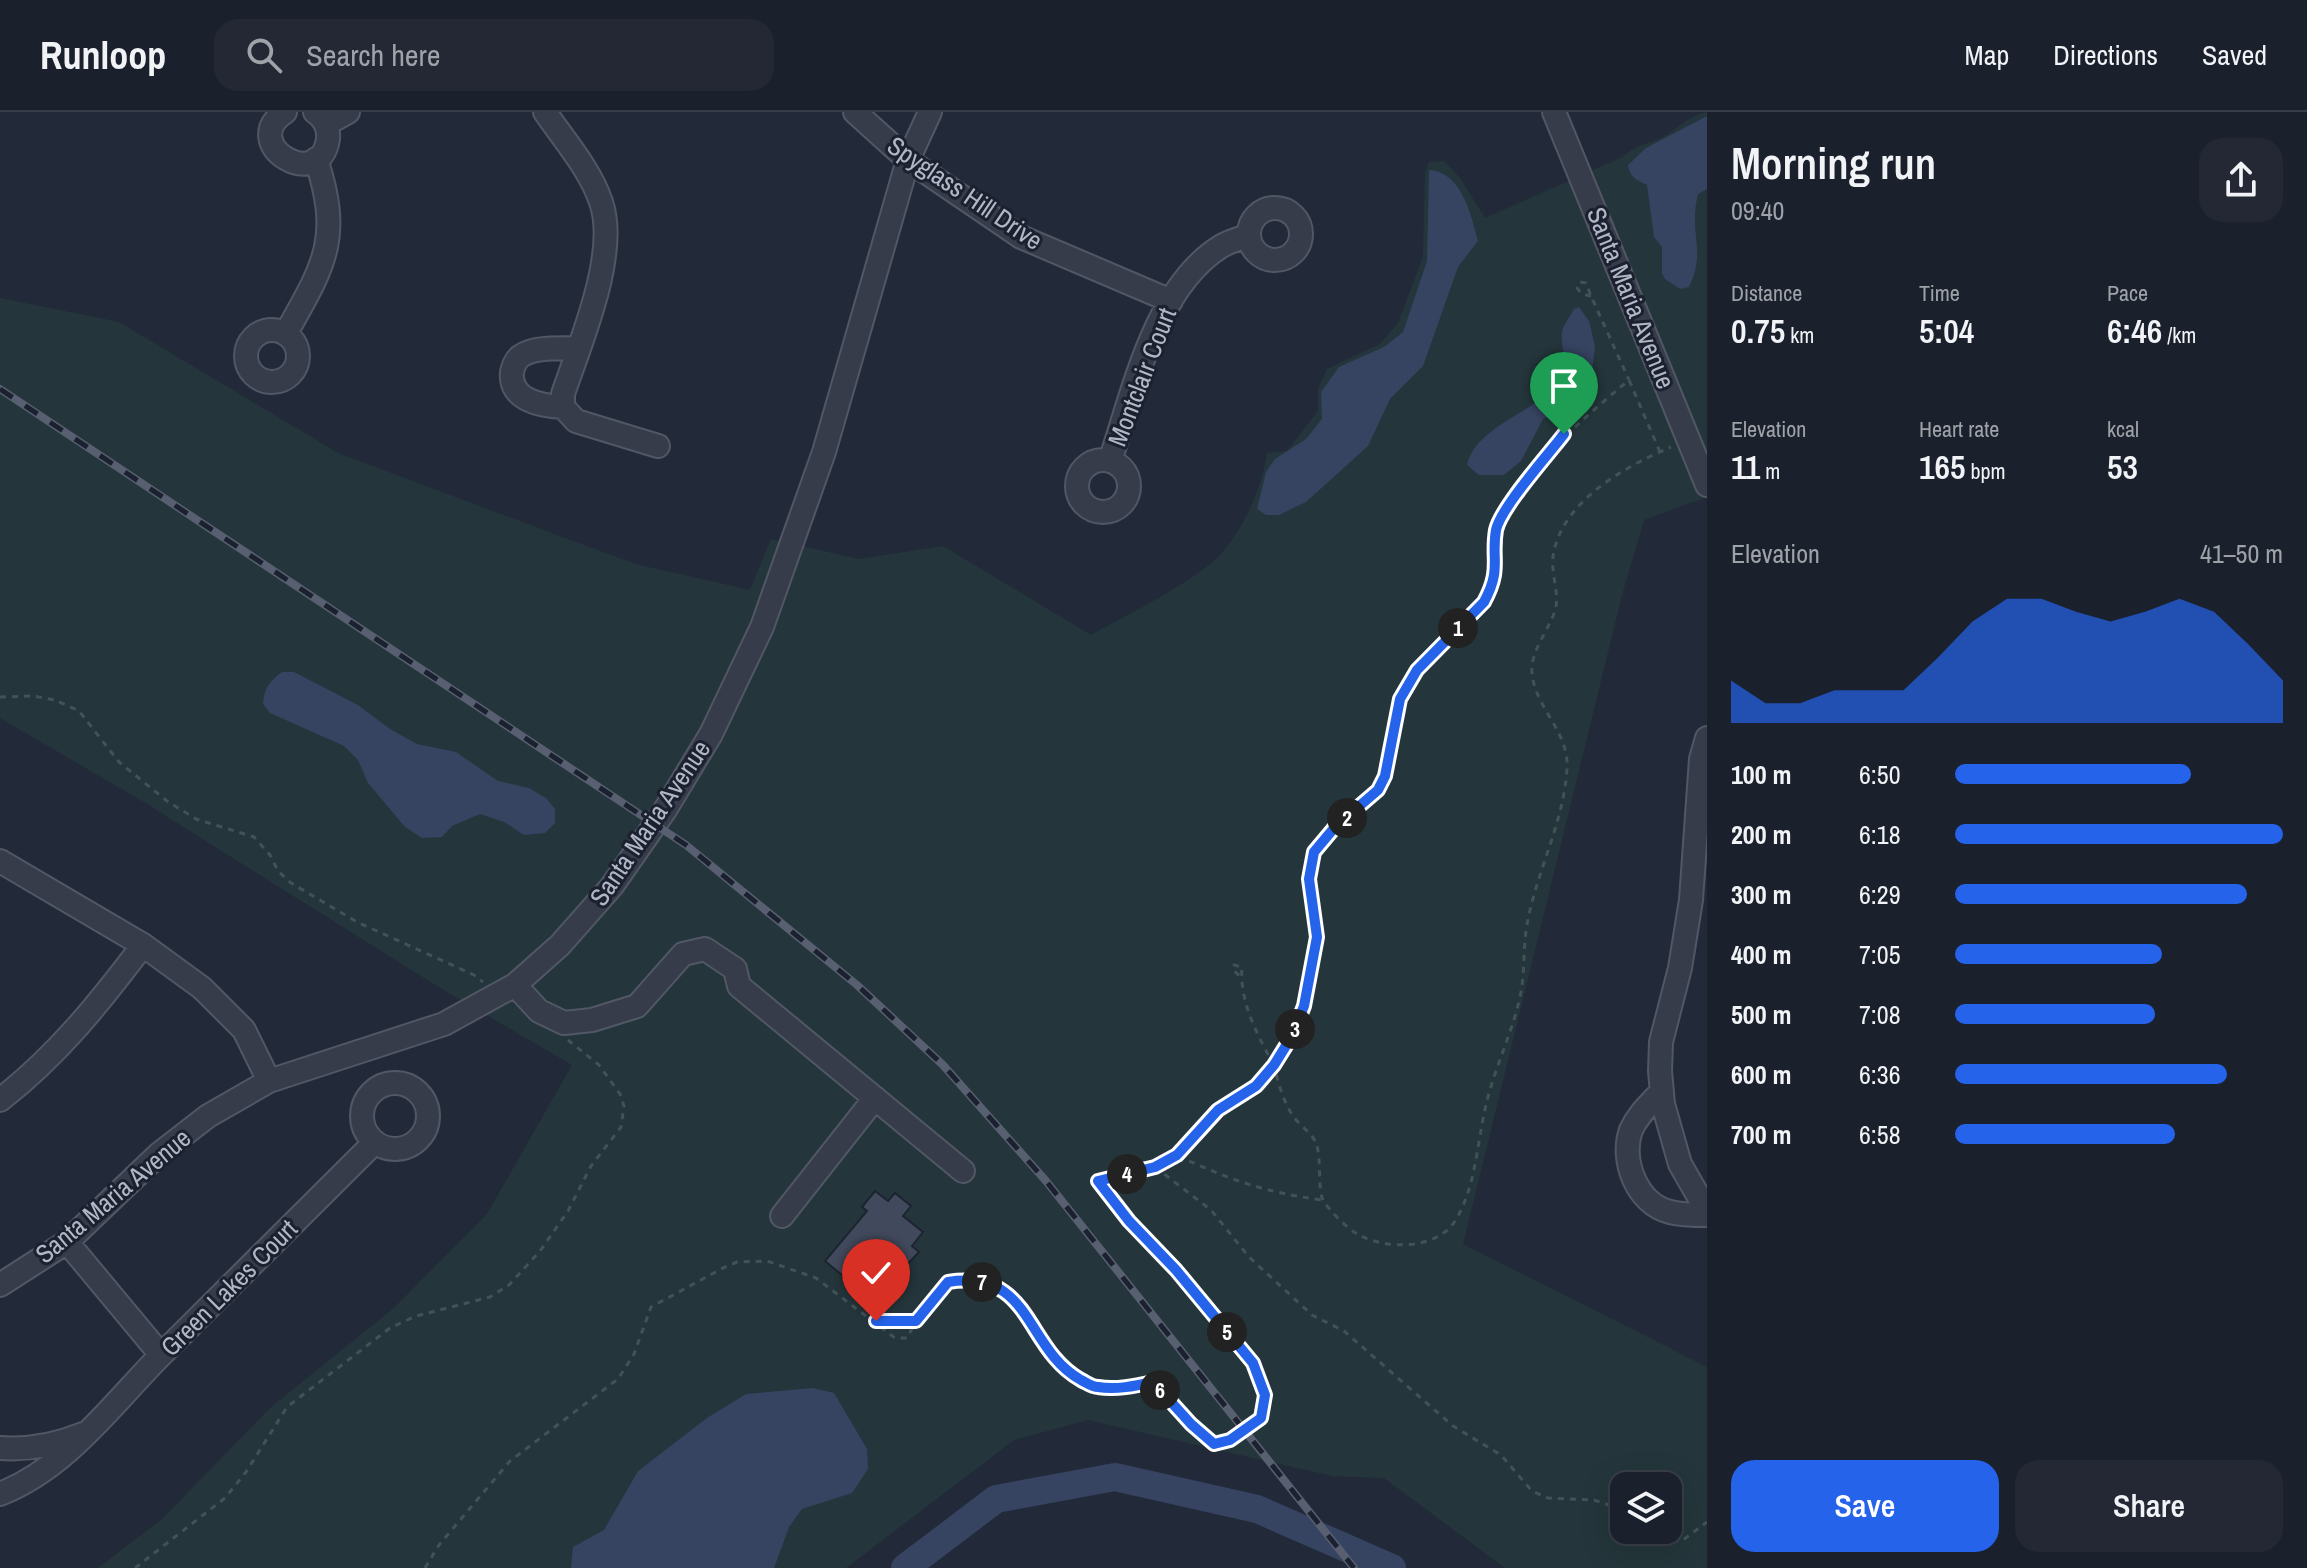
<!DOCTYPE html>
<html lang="en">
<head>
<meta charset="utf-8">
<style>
  :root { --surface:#1a202c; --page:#232834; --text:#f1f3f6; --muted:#9fa3a9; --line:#383e48; --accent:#2563eb }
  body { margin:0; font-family:"Archivo Narrow",sans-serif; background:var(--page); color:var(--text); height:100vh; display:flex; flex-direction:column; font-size:30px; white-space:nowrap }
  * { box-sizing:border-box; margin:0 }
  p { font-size:26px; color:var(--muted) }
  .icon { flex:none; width:44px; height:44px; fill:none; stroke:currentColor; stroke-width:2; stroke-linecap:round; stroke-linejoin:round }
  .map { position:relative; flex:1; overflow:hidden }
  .details { display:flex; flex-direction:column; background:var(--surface); width:600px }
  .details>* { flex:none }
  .buttons { position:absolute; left:1610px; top:1360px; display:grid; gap:16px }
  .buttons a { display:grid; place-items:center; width:72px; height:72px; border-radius:16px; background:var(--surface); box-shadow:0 8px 32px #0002,0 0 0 2px var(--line); font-size:40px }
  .pin { position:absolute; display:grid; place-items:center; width:68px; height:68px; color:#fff; margin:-82px -34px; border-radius:50% 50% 50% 0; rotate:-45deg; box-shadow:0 0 8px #0007 }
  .pin .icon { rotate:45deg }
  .km { position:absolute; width:40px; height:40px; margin:-20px; border-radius:50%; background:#222; color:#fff; font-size:22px; line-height:40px; text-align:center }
  .round { display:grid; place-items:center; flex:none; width:84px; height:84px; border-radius:24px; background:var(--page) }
  .overview { display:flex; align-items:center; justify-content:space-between; height:136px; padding:0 24px }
  h1 { font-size:44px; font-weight:600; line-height:60px }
  .metrics { display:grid; grid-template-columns:repeat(3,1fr); gap:12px; height:136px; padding:8px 24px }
  .metrics div { display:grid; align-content:center }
  .metrics b { font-size:34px; font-weight:600 }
  .metrics small { font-size:22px; font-weight:400 }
  .metrics p { font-size:22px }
  .chart { height:224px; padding:16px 24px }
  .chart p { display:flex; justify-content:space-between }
  .chart svg { width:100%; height:144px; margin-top:8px; fill:var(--accent); opacity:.7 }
  .cta { display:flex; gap:16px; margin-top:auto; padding:16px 24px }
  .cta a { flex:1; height:92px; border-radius:24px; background:var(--accent); color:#fff; font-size:32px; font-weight:600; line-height:92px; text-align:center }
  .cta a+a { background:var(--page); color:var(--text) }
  ul { padding:0 24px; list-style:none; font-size:26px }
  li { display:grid; grid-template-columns:128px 96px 1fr; align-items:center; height:60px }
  li i { height:20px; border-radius:10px; background:var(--accent) }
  header { display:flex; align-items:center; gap:48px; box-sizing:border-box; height:112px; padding:0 40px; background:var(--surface); border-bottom:2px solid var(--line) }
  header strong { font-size:38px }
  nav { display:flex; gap:44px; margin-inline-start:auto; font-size:28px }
  .search { width:560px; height:72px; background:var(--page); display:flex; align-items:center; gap:20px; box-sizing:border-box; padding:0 28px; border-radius:24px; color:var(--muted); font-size:30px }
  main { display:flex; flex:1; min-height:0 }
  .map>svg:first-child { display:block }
</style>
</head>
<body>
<header>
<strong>Runloop</strong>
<div class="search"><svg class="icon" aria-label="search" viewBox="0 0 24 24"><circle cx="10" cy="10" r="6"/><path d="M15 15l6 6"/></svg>Search here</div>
<nav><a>Map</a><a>Directions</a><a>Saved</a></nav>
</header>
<main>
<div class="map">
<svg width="1707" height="1456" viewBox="0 0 1707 1456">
  <rect width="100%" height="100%" fill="#222a3a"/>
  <path fill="#24363b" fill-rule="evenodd" d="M1707 0V385L1644 408 1622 483 1463 1132 1707 1255V1456H1505L1384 1366 1332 1364 1088 1308 1014 1328 846 1456H98L161 1408 270 1296 394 1196 487 1102 572 953 432 871 144 690 0 606V186L119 210 338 341 635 452 750 478 771 427 859 447 943 434 1091 523C1125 504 1205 465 1226 436 1247 409 1262 375 1267 341L1287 339 1318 299V277L1327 257 1380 232 1398 211 1423 145 1425 62 1429 50 1444 49 1460 66 1485 106 1623 45C1636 31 1653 32 1668 22 1681 13 1691 3 1707 0ZM1624 1374H1668V1418H1624Z"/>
  <path fill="#364361" d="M1707 4V77L1698 82C1688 122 1707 138 1689 175L1680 177 1665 167 1662 161V135L1654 125 1647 73C1637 68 1630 66 1628 53L1646 36Z
    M1429 58C1462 60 1471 103 1478 129L1458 155 1423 254 1390 287 1368 334 1306 390 1279 403H1266L1257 397 1266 360 1275 347 1306 327 1322 307 1321 280 1339 255 1384 235 1403 220 1427 149Z
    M1579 195 1589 209 1595 234 1592 259 1573 293 1543 307 1521 349 1504 363H1479L1467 353C1477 312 1537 302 1558 268 1570 248 1560 238 1562 220 1563 213 1571 203 1574 197Z
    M282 560H294L358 593 390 617 417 632 456 640 498 669 529 676 546 686 555 697V711L545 721 524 723 504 710 480 702 452 714 442 725 422 726 405 715 368 671 358 648 344 634 270 601 263 592C264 576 270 569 282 560Z
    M813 1276 834 1281 867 1337 868 1357 852 1381 802 1397 789 1415 774 1456H571L573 1435 604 1418 638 1359 707 1306 746 1282Z"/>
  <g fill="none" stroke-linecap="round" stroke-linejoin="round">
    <path stroke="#364361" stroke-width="28" d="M905 1456 996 1387 1115 1365 1257 1397 1392 1456"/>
  </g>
  <path fill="#41495c" stroke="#1d2331" stroke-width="2" d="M875 1079 888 1089 895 1081 911 1094 903 1104 923 1120 912 1134 919 1140 891 1170 886 1166 870 1186 825 1149 867 1099 862 1095Z"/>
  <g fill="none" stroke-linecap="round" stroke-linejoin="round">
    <g stroke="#515765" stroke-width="26">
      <path id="minor" d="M285 0C237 32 320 82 328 27 329 16 324 6 315 0
        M545 0C564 28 590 57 601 90 619 142 580 231 563 282V295L576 309 658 334
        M855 0 908 48 1021 125 1171 189
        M1554 0 1707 373
        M326 12 348 0
        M1249 122a26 26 0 1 1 52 0a26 26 0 1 1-52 0Z
        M246 244a26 26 0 1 1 52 0a26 26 0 1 1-52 0Z
        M286 221C325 152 342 126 316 47
        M563 295C541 294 509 288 512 260 513 255 516 247 521 244 535 234 561 237 578 236
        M1077 374a26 26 0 1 1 52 0a26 26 0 1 1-52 0Z
        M1110 349C1133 281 1155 176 1220 135 1229 129 1240 127 1249 123
        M1707 626 1701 647 1691 788 1680 856 1661 930 1660 959 1663 992 1680 1052 1707 1099
        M0 749 143 833 202 876 244 918 269 969
        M515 873 539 899 564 911 592 908 637 894 683 842 705 837 735 857 739 874 963 1059
        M362 1004a33 33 0 1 1 66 0a33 33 0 1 1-66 0Z
        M1662 979C1651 991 1638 1002 1631 1018 1620 1048 1637 1092 1670 1100 1682 1103 1695 1103 1707 1103
        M0 988C57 944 100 890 143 833
        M782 1104 875 986
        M67 1130 161 1243
        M0 1173 67 1130 159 1042 208 1004 269 969 444 912 515 873 560 833 612 774 665 698 711 622 762 515 824 340 908 48 930 0
        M0 1336C29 1338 56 1333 83 1322
        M0 1382C66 1356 110 1295 159 1245 231 1173 303 1102 375 1030"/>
    </g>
    <path stroke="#425358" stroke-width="3" stroke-dasharray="6 6" stroke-linecap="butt" d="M1591 184 1582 182 1577 176 1580 170 1586 171 1591 184 1629 268
      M1660 340 1629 268C1579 310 1528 353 1498 413 1493 423 1498 438 1497 449 1496 464 1491 477 1484 490 1455 518 1417 548 1401 586 1389 615 1397 654 1376 679 1359 702 1321 715 1313 744 1306 771 1317 794 1317 822 1317 867 1297 916 1274 953 1278 970 1283 989 1293 1004 1299 1013 1312 1021 1316 1031 1322 1046 1317 1080 1324 1090 1331 1100 1345 1114 1354 1120 1383 1139 1439 1139 1457 1106 1477 1070 1477 1028 1487 989 1496 952 1514 917 1521 880 1525 858 1523 835 1527 813 1536 760 1564 711 1567 656 1569 619 1535 596 1532 561 1530 540 1548 519 1555 499 1560 483 1551 463 1553 445 1560 390 1626 354 1671 335
      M0 585 33 584 55 588 79 599 119 650 167 689 196 707 254 725 270 743 278 759 291 771 357 810 474 863 483 870
      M1178 1044C1231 1068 1263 1080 1322 1088
      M1155 1055 1211 1098 1249 1145 1312 1203 1344 1219 1453 1314 1501 1343 1532 1379 1548 1386 1594 1388 1624 1398
      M876 1209H916L948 1170C1033 1158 1024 1236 1081 1268 1087 1271 1092 1275 1098 1275 1116 1278 1135 1274 1153 1270L1191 1312 1214 1332 1230 1328 1261 1306 1265 1283 1253 1251 1098 1069 1155 1055 1177 1043 1218 998 1256 974 1274 953C1258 925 1239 889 1242 855L1234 853V859L1241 865
      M1652 1418 1669 1430 1683 1428 1707 1410
      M135 1456 225 1386 246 1360 287 1295 390 1216 416 1204 490 1185 509 1173 540 1139 568 1099 591 1054 621 1015 624 994 620 982 599 953 568 928
      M425 1456 439 1433 510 1349 618 1267 634 1242 651 1195 723 1156 737 1150 767 1149 816 1166 895 1226H907L916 1209"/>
    <use href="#minor" stroke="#363c4a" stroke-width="22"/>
    <g stroke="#585f71" stroke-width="8">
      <path id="rail" d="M0 277 686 733 857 873 943 953 1046 1069 1354 1456"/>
    </g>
    <use href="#rail" stroke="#1b212f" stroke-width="5" stroke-dasharray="15" stroke-linecap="butt"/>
  </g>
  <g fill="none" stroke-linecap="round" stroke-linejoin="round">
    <g stroke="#fff" stroke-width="16">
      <path id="route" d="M876 1209H916L948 1170C1033 1157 1024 1236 1081 1268 1087 1271 1092 1275 1098 1275 1116 1278 1135 1274 1153 1270L1191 1312 1214 1332 1230 1328 1261 1306 1265 1283 1253 1251 1176 1158 1129 1109 1098 1069 1155 1055 1177 1043 1218 998 1256 974 1274 953 1292 924 1304 894 1317 825 1309 767 1314 740 1335 715 1378 678 1385 664 1400 587 1417 558 1484 490C1502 457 1491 447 1496 418 1501 395 1549 342 1564 322"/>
    </g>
    <use href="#route" stroke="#2563eb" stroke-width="10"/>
  </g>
  <g text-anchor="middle" stroke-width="6" stroke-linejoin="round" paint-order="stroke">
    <g font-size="26" fill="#b1b7c6" stroke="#1b212f">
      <text transform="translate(965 81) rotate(34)" y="9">Spyglass Hill Drive</text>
      <text transform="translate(1631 186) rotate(68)" y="9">Santa Maria Avenue</text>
      <text transform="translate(1142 265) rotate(-69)" y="9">Montclair Court</text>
      <text transform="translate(650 711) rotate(-56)" y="9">Santa Maria Avenue</text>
      <text transform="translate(113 1084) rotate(-40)" y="9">Santa Maria Avenue</text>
      <text transform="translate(229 1176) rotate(-45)" y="9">Green Lakes Court</text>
    </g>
  </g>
</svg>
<div class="buttons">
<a><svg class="icon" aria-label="layers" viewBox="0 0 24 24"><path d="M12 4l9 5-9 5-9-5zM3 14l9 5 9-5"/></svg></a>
</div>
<div class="pin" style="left:1564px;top:322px;background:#1e9e55"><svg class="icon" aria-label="arrive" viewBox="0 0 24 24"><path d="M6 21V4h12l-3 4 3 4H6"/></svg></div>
<div class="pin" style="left:876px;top:1209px;background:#d93025"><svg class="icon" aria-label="check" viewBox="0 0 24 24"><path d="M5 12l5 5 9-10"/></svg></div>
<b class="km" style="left:1458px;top:516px">1</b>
<b class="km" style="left:1347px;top:706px">2</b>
<b class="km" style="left:1295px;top:917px">3</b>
<b class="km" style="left:1127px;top:1062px">4</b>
<b class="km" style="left:1227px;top:1220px">5</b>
<b class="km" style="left:1160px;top:1278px">6</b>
<b class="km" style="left:982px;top:1170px">7</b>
</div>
<section class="details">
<div class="overview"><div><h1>Morning run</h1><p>09:40</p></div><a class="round"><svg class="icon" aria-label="share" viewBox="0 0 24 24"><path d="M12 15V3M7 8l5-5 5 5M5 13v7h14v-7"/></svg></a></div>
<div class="metrics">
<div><p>Distance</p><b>0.75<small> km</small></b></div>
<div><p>Time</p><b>5:04</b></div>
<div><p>Pace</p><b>6:46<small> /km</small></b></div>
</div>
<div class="metrics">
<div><p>Elevation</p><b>11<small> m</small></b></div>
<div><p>Heart rate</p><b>165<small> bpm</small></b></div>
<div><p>kcal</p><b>53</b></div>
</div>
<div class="chart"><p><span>Elevation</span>41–50 m</p>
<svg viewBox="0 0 160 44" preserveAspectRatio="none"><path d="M0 44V31L10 38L20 38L30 34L40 34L50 34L60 24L70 13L80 6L90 6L100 10L110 13L120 10L130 6L140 10L150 20L160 31V44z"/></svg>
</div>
<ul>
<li><b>100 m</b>6:50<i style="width:72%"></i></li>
<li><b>200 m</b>6:18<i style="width:100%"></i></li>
<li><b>300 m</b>6:29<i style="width:89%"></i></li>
<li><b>400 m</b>7:05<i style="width:63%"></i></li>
<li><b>500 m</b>7:08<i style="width:61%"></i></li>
<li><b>600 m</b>6:36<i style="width:83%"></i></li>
<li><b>700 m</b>6:58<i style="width:67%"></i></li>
</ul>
<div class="cta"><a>Save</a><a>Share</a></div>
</section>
</main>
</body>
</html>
